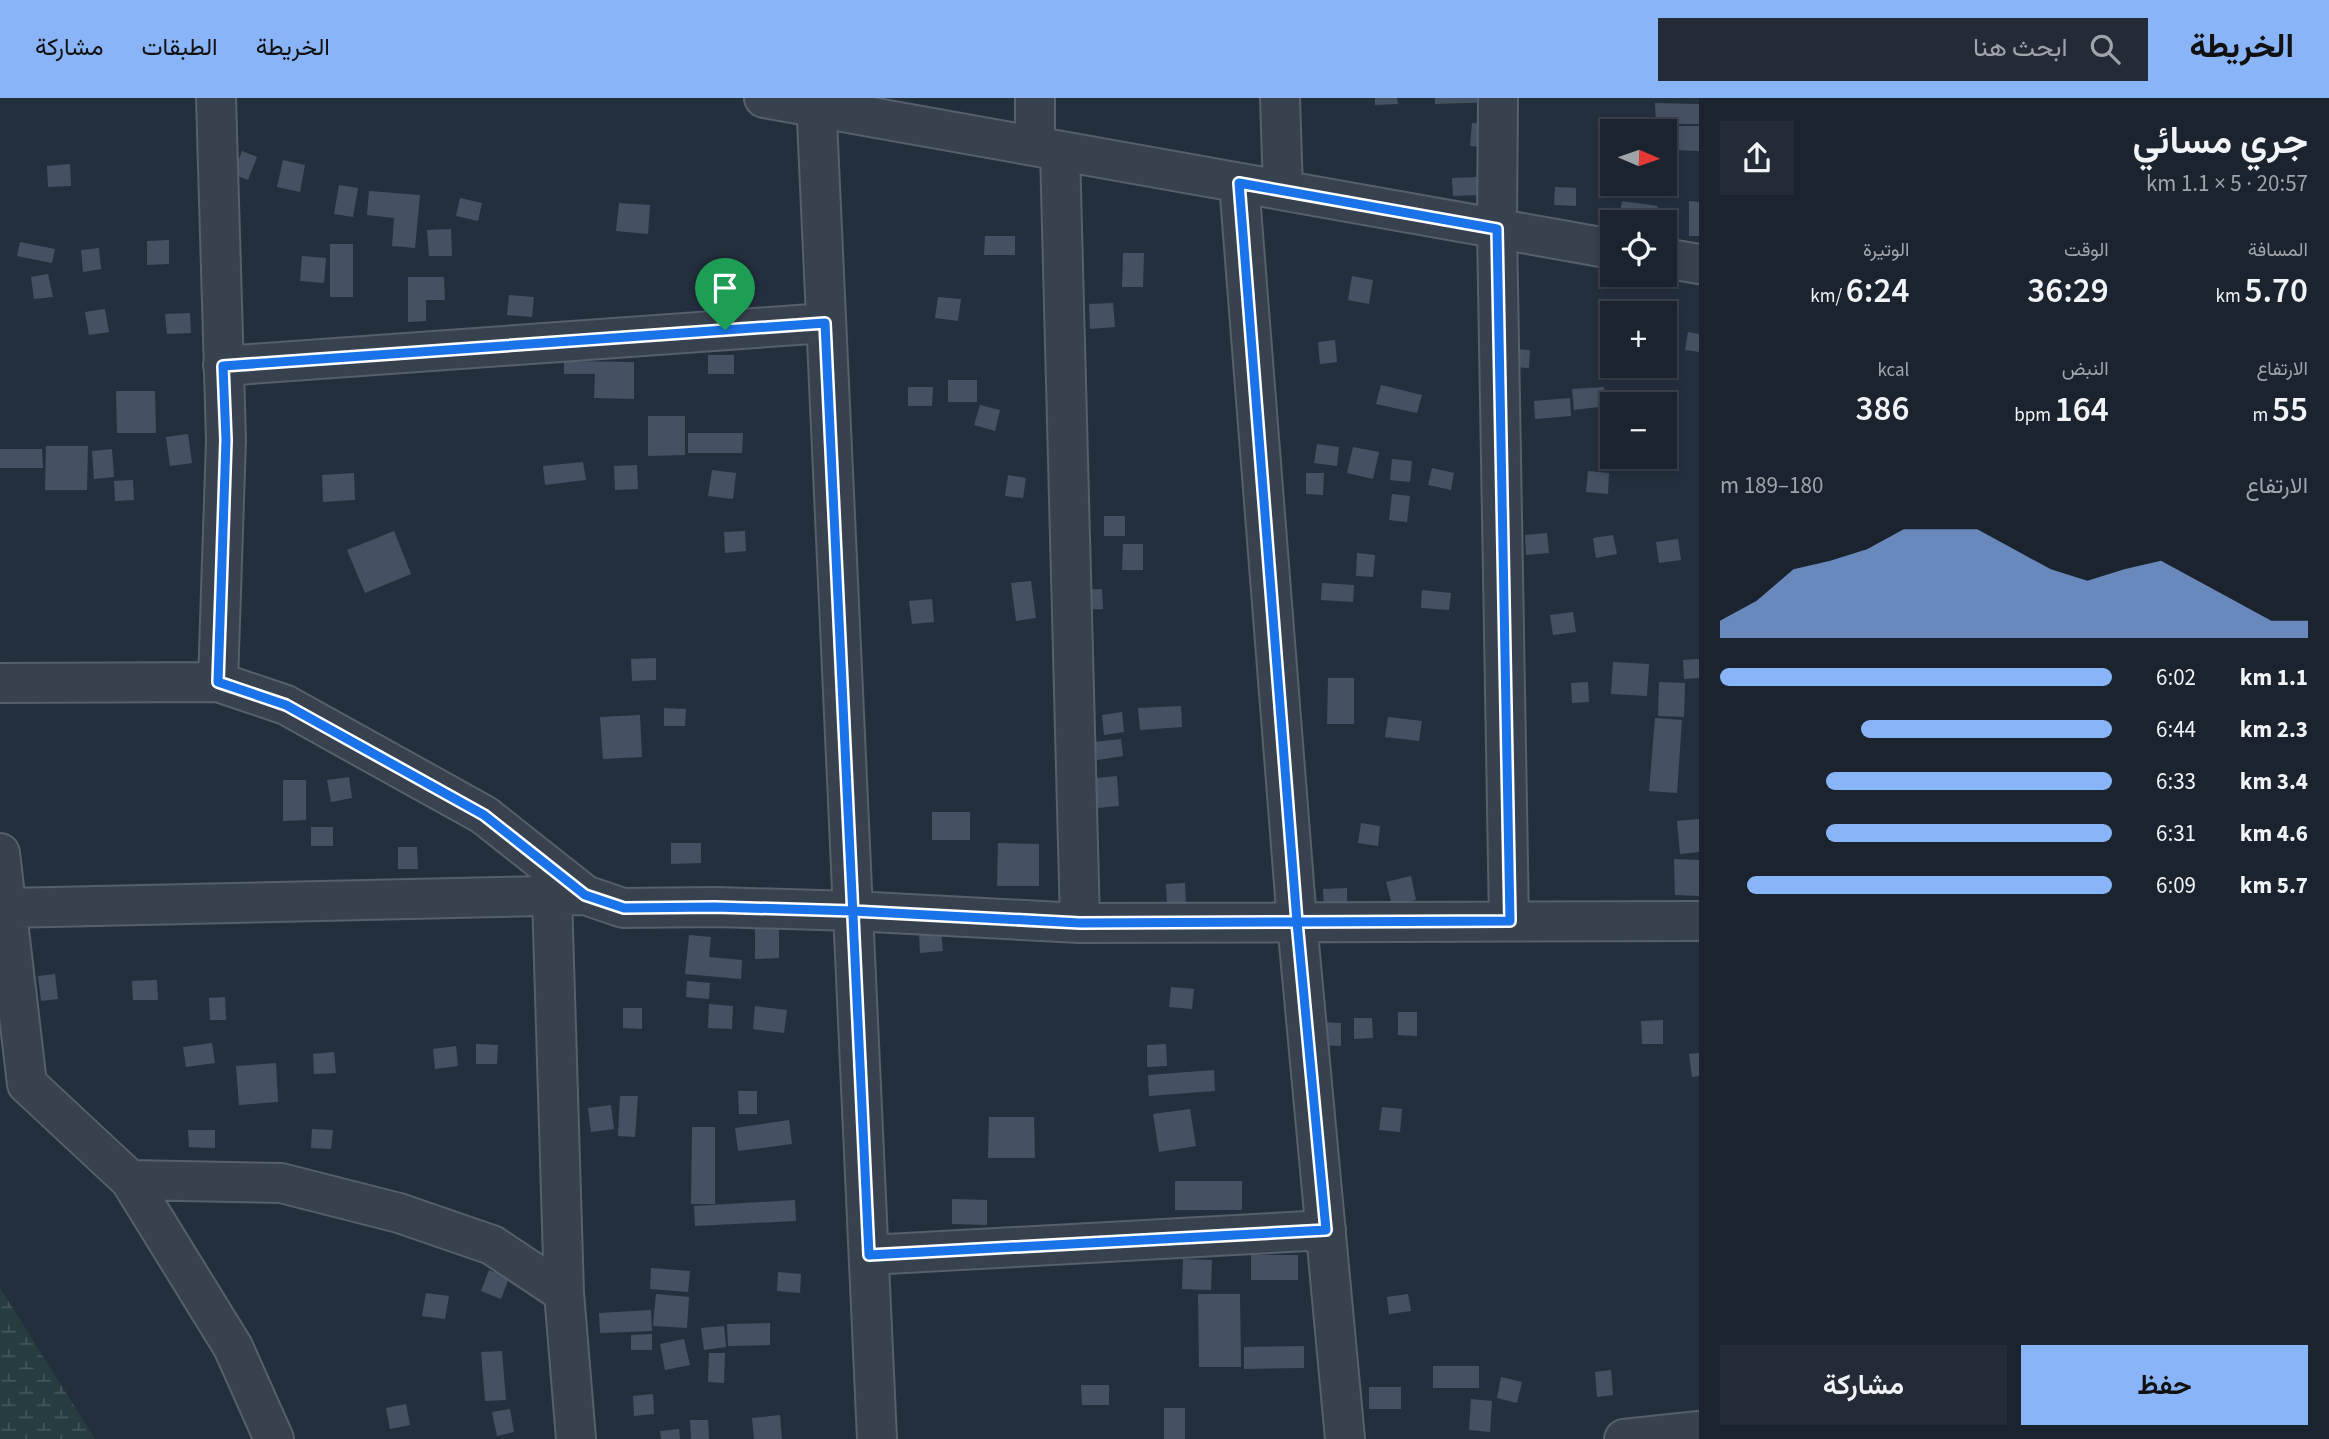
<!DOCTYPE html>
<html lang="ar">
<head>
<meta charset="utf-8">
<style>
  :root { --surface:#1b232e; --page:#242b36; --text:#f1f3f6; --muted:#a0a4aa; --line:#39404a; --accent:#8ab4f8 }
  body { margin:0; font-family:"Source Sans 3",Vazirmatn,sans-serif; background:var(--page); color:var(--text); direction:rtl; height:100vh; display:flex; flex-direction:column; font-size:26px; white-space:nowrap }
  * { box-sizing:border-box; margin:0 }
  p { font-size:23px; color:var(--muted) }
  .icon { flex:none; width:38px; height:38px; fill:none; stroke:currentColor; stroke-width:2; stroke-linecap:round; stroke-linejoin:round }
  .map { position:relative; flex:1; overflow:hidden; direction:ltr }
  .details { display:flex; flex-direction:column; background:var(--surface); width:630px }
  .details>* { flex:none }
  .needle { width:46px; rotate:92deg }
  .fabs { position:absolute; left:1600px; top:21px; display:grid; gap:14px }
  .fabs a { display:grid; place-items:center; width:77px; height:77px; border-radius:0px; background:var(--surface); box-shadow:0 4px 10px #0003,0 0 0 2px var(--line); font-size:35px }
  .pin { position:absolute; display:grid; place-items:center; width:60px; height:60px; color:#fff; margin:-72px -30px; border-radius:50% 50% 50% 0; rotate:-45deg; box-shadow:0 0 7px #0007 }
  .pin .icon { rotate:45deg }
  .round { display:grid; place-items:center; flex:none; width:74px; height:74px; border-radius:0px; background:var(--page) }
  .overview { display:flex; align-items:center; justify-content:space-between; height:119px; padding:0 21px }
  h1 { font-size:38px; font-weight:600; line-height:52px }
  .stats { display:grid; grid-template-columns:repeat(3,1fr); gap:10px; height:119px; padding:7px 21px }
  .stats div { display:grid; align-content:center }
  .stats b { font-size:35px; font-weight:600 }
  .stats small { font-size:19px; font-weight:400 }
  .stats p { font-size:19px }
  .chart { height:196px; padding:14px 21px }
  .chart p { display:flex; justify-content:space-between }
  .chart svg { width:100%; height:126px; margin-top:7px; fill:var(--accent); opacity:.7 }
  .button { display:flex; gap:14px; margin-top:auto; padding:14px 21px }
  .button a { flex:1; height:80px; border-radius:0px; background:var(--accent); color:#111; font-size:28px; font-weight:600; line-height:80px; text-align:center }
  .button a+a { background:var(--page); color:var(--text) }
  ul { padding:0 21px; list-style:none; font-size:23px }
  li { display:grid; grid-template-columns:112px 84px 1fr; align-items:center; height:52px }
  li i { height:18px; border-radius:9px; background:var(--accent) }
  header { display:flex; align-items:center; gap:42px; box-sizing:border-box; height:98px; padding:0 35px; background:var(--accent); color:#111 }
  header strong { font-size:33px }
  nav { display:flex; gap:38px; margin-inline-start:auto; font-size:24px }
  .search { width:490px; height:63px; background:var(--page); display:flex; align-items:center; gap:18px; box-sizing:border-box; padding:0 24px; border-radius:0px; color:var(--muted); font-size:26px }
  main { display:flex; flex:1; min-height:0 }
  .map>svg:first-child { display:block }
</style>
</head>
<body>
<header>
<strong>الخريطة</strong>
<div class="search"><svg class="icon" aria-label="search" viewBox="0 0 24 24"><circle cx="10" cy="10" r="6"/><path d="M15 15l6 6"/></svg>ابحث هنا</div>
<nav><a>الخريطة</a><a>الطبقات</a><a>مشاركة</a></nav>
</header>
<main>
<section class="details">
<div class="overview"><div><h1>جري مسائي</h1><p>20:57 · 5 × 1.1 km</p></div><a class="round"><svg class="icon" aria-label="share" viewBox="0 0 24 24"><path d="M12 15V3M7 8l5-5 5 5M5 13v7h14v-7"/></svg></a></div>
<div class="stats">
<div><p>المسافة</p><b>5.70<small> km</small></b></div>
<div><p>الوقت</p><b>36:29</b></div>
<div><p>الوتيرة</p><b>6:24<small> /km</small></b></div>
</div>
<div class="stats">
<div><p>الارتفاع</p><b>55<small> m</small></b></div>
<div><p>النبض</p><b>164<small> bpm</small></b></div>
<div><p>kcal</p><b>386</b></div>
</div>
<div class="chart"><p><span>الارتفاع</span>180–189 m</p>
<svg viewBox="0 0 160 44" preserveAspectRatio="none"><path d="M0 44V38L10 31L20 20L30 17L40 13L50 6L60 6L70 6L80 13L90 20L100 24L110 20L120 17L130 24L140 31L150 38L160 38V44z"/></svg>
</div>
<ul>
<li><b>1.1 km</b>6:02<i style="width:100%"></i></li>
<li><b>2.3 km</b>6:44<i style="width:64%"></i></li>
<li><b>3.4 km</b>6:33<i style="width:73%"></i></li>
<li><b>4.6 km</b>6:31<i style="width:73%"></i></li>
<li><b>5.7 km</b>6:09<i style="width:93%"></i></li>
</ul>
<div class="button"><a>حفظ</a><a>مشاركة</a></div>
</section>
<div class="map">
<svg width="1699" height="1341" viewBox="0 0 1699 1341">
  <defs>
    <pattern id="wetland-marsh" width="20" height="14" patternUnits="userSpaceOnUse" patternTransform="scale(1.75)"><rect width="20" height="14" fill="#263c3f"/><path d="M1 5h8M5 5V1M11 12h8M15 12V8" fill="none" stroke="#435659"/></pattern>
  </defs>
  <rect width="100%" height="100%" fill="#242f3e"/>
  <path fill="url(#wetland-marsh)" d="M0 1190 95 1341H0Z"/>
  <path fill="#455162" d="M1375 0H1397L1398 6 1375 7Z
    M1435 0H1494L1495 4 1435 6Z
    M1655 5 1699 6V26H1656Z
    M1472 25 1494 26 1492 50 1470 48Z
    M1673 28H1699V53L1673 52Z
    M242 53 257 59 248 82 233 76Z
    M283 62 305 67 300 94 277 89Z
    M70 66 71 88 48 89 47 68Z
    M1479 79 1480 97 1453 98 1452 80Z
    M339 87 358 90 353 119 334 116Z
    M1555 89 1576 90V108L1554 107Z
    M369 93 420 97 415 150 392 148 394 120 367 117Z
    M460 100 482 105 478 123 456 118Z
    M1622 103 1658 108 1655 124H1618Z
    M1689 103 1699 104V138H1689Z
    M619 105 650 107 648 136 616 133Z
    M451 131 452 158H429L427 132Z
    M985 138H1015V157H984Z
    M169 142V166L147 167V143Z
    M20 144 55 151 52 165 17 158Z
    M330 146H353V199H330Z
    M99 150 101 171 83 174 81 152Z
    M1123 155H1144L1143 189H1122Z
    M302 158 326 160 324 185 300 183Z
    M48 176 53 199 34 201 31 179Z
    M1352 178 1373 182 1369 206 1348 202Z
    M408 179H444L445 202H426V223L408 224Z
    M509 197 534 199 532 219 507 217Z
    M938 199 961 201 958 223 935 220Z
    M1113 205 1115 229 1090 231 1089 206Z
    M105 211 109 234 89 237 85 214Z
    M190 215 191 235 167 236 165 216Z
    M1688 234 1699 236V254L1685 252Z
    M1335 242 1337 264 1320 266 1318 244Z
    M1512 251 1530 252 1529 270 1511 269Z
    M708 257H734V276H708Z
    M564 263 634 264V301L594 300 595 276H564Z
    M948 282H977V304H948Z
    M1381 287 1422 297 1417 315 1376 306Z
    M908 289H933L932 308H908Z
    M1604 289 1606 308 1574 312 1572 291Z
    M116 293H155L156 335H117Z
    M1570 300 1571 318 1535 321 1534 303Z
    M980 307 1000 312 995 333 974 327Z
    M648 318H685V357L648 358Z
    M688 335H743L742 355H688Z
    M188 336 192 365 170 368 166 339Z
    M1317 346 1339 349 1337 368 1314 365Z
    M46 348H88L87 392H45Z
    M1353 349 1379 354 1373 381 1347 375Z
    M0 351H42L43 370H0Z
    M112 351 114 379 94 381 92 353Z
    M1392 361 1412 363 1410 384 1390 382Z
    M583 364 586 382 545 387 543 368Z
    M637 367 638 391 615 392 614 368Z
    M1432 370 1454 375 1451 392 1428 387Z
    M712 372 736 375 733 401 708 398Z
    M1588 373 1609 375 1608 396 1586 394Z
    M354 375 355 402 323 404 322 377Z
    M1306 375H1324L1323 397 1306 396Z
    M1008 377 1026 380 1023 400 1005 398Z
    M133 382 134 402 115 403 114 383Z
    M1392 396 1410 398 1407 424 1389 422Z
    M1104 418H1125V438H1104Z
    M394 433 411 476 365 495 347 452Z
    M745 433 746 453 725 455 724 434Z
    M1547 435 1549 455 1526 457 1525 437Z
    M1613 437 1617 456 1596 460 1593 440Z
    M1678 441 1681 462 1659 465 1656 444Z
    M1123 446H1143V472H1122Z
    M1357 455 1375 457 1373 479 1356 478Z
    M1031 483 1036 520 1016 523 1011 485Z
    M1322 485 1354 487 1353 504 1321 502Z
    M1102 491 1103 511 1079 512 1078 492Z
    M1422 492 1451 495 1449 512 1421 510Z
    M932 501 934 524 912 526 909 503Z
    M1573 514 1576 534 1553 537 1550 517Z
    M656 560V582L632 583 631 561Z
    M1699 561V580L1684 581 1683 562Z
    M1613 564 1649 566 1647 598 1611 596Z
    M1328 580H1354V626H1327Z
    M1588 584 1589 604 1572 605 1571 585Z
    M1659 584 1685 585 1684 619 1658 618Z
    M1181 608 1182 629 1140 632 1138 610Z
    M664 610 686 611 685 628H664Z
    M1122 614 1124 634 1104 637 1102 617Z
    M640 617 642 659 603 661 600 619Z
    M1388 619 1422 623 1419 643 1385 639Z
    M1655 620 1682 622 1677 695 1649 693Z
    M1121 641 1123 658 1097 662 1094 644Z
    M1117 678 1119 708 1097 710 1095 680Z
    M349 679 352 700 331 704 327 682Z
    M283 682H306V722L283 723Z
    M932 714H970V742H932Z
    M1699 721V754L1680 756 1677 723Z
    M1361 725 1380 728 1378 748 1358 745Z
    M311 729H333V748H311Z
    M671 745H701V765L671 766Z
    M998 745 1039 746V788H997Z
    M398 749H417L418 771H398Z
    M1674 761 1699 762V798L1675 797Z
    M1411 778 1416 802 1392 807 1386 784Z
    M1185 785 1186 807H1167L1166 786Z
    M1347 790V813L1324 814 1323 791Z
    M755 828H779V860L755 861Z
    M941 834 943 853 920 855 919 835Z
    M689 837 711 839 709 859 742 862 741 881 685 876Z
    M55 876 58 901 41 903 38 878Z
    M157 882 158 902H133L132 883Z
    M687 883 710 885 709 901 686 899Z
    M1171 889 1194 891 1192 911 1169 909Z
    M225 899 226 922H210L209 900Z
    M709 906 733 908 732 931 708 930Z
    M755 908 787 912 784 935 753 931Z
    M623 910H642V931L623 930Z
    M1398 914H1417V938L1398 937Z
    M1354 920H1372L1373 940 1354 941Z
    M1663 922V946H1642L1641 923Z
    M1321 924 1341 925V948L1321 947Z
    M212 945 215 965 186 969 183 949Z
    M476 946 498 947 497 966H476Z
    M1166 946 1167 968 1147 969V947Z
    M456 948 458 968 435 971 433 951Z
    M334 954 336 975 314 976 313 956Z
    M1699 955V978L1692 979 1689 956Z
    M276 965 278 1004 239 1007 236 968Z
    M1214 972 1215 993 1149 998 1148 977Z
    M738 993H757V1016H739Z
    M620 998H638L635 1039 618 1038Z
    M611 1007 614 1031 591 1034 588 1010Z
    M1382 1009 1402 1011 1400 1034 1379 1032Z
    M1190 1011 1196 1048 1159 1054 1153 1016Z
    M989 1019H1034L1035 1060H988Z
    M789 1022 792 1046 738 1053 735 1030Z
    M692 1029H715V1106H691Z
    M312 1031 333 1032 331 1051 311 1050Z
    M188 1032H215V1050L189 1049Z
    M1175 1083H1242V1112H1175Z
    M952 1101 987 1102V1127L952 1126Z
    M795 1102 796 1123 695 1128 694 1108Z
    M1251 1157H1298V1182H1251Z
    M1183 1161 1212 1162 1211 1192 1182 1191Z
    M651 1170 690 1173 688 1194 650 1191Z
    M489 1172 509 1180 501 1201 481 1193Z
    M778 1174 801 1176 800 1195 777 1193Z
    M426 1195 449 1198 445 1221 422 1218Z
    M656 1196 689 1199 687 1230 653 1228Z
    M1198 1196H1240L1241 1269H1199Z
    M1408 1196 1411 1213 1389 1216 1387 1199Z
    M651 1212 652 1233 600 1235 599 1215Z
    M770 1225V1247L728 1248 727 1226Z
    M724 1228 726 1249 704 1252 701 1230Z
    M652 1236V1252H631V1237Z
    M684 1241 690 1267 665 1272 660 1246Z
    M1304 1248V1270L1244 1271V1249Z
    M502 1253 506 1302 485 1303 481 1254Z
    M709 1255H725L724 1285 708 1284Z
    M1433 1268H1479V1290H1433Z
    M1611 1272 1613 1297 1597 1299 1595 1274Z
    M1501 1279 1522 1284 1517 1305 1497 1300Z
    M1081 1287H1109V1307H1082Z
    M1369 1289H1401V1311H1369Z
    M653 1296 654 1316 634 1318 633 1298Z
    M1471 1301 1492 1303 1490 1334 1469 1332Z
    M406 1306 410 1327 390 1331 386 1310Z
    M1164 1310H1185V1341H1164Z
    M510 1311 514 1334 497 1338 492 1314Z
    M780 1317 782 1341H754L752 1320Z
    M690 1322H708L709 1341H691Z
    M679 1331 680 1341H661L660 1333Z"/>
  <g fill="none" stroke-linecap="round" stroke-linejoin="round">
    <g stroke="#565f6c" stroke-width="42">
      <path id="minor" d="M216 0 226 342 218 584
        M764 0 1612 151
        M816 0 877 1341
        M1035 0V48
        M1280 0 1283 92
        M1498 0 1497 131 1509 823
        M1060 53 1080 825
        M1239 85 1297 824 1345 1341
        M1664 160 1699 166
        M223 268 825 225
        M0 585 218 584 286 607 484 717 585 797 623 810 715 809 853 813 1080 825 1699 823
        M0 755 27 986 130 1082 233 1249 274 1341
        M552 798 564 1195 576 1341
        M6 810 585 797
        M130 1082 281 1085 399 1115 492 1147 564 1195
        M869 1157 1326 1132
        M1624 1341 1699 1333"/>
    </g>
    <use href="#minor" stroke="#38414e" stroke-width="38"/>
  </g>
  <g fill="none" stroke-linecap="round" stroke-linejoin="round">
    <g stroke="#fff" stroke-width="14">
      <path id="route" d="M725 232 825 225C840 535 854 846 869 1157L1326 1132 1297 824 1510 823 1497 131 1239 85 1297 824 1080 825 853 813 715 809 624 810 585 797 484 717 286 607 218 584 226 342 223 268 725 232"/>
    </g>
    <use href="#route" stroke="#1a73e8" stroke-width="9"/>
  </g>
</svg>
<div class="fabs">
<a><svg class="needle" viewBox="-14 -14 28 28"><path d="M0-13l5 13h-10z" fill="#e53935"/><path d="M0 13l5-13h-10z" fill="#a0a4aa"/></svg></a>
<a><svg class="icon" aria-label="locate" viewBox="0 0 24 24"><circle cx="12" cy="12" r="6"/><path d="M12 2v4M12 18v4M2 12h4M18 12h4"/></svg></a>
<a>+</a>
<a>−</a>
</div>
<div class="pin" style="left:725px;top:232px;background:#1e9e55"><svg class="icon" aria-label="arrive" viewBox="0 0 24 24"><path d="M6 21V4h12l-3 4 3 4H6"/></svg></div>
</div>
</main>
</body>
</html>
